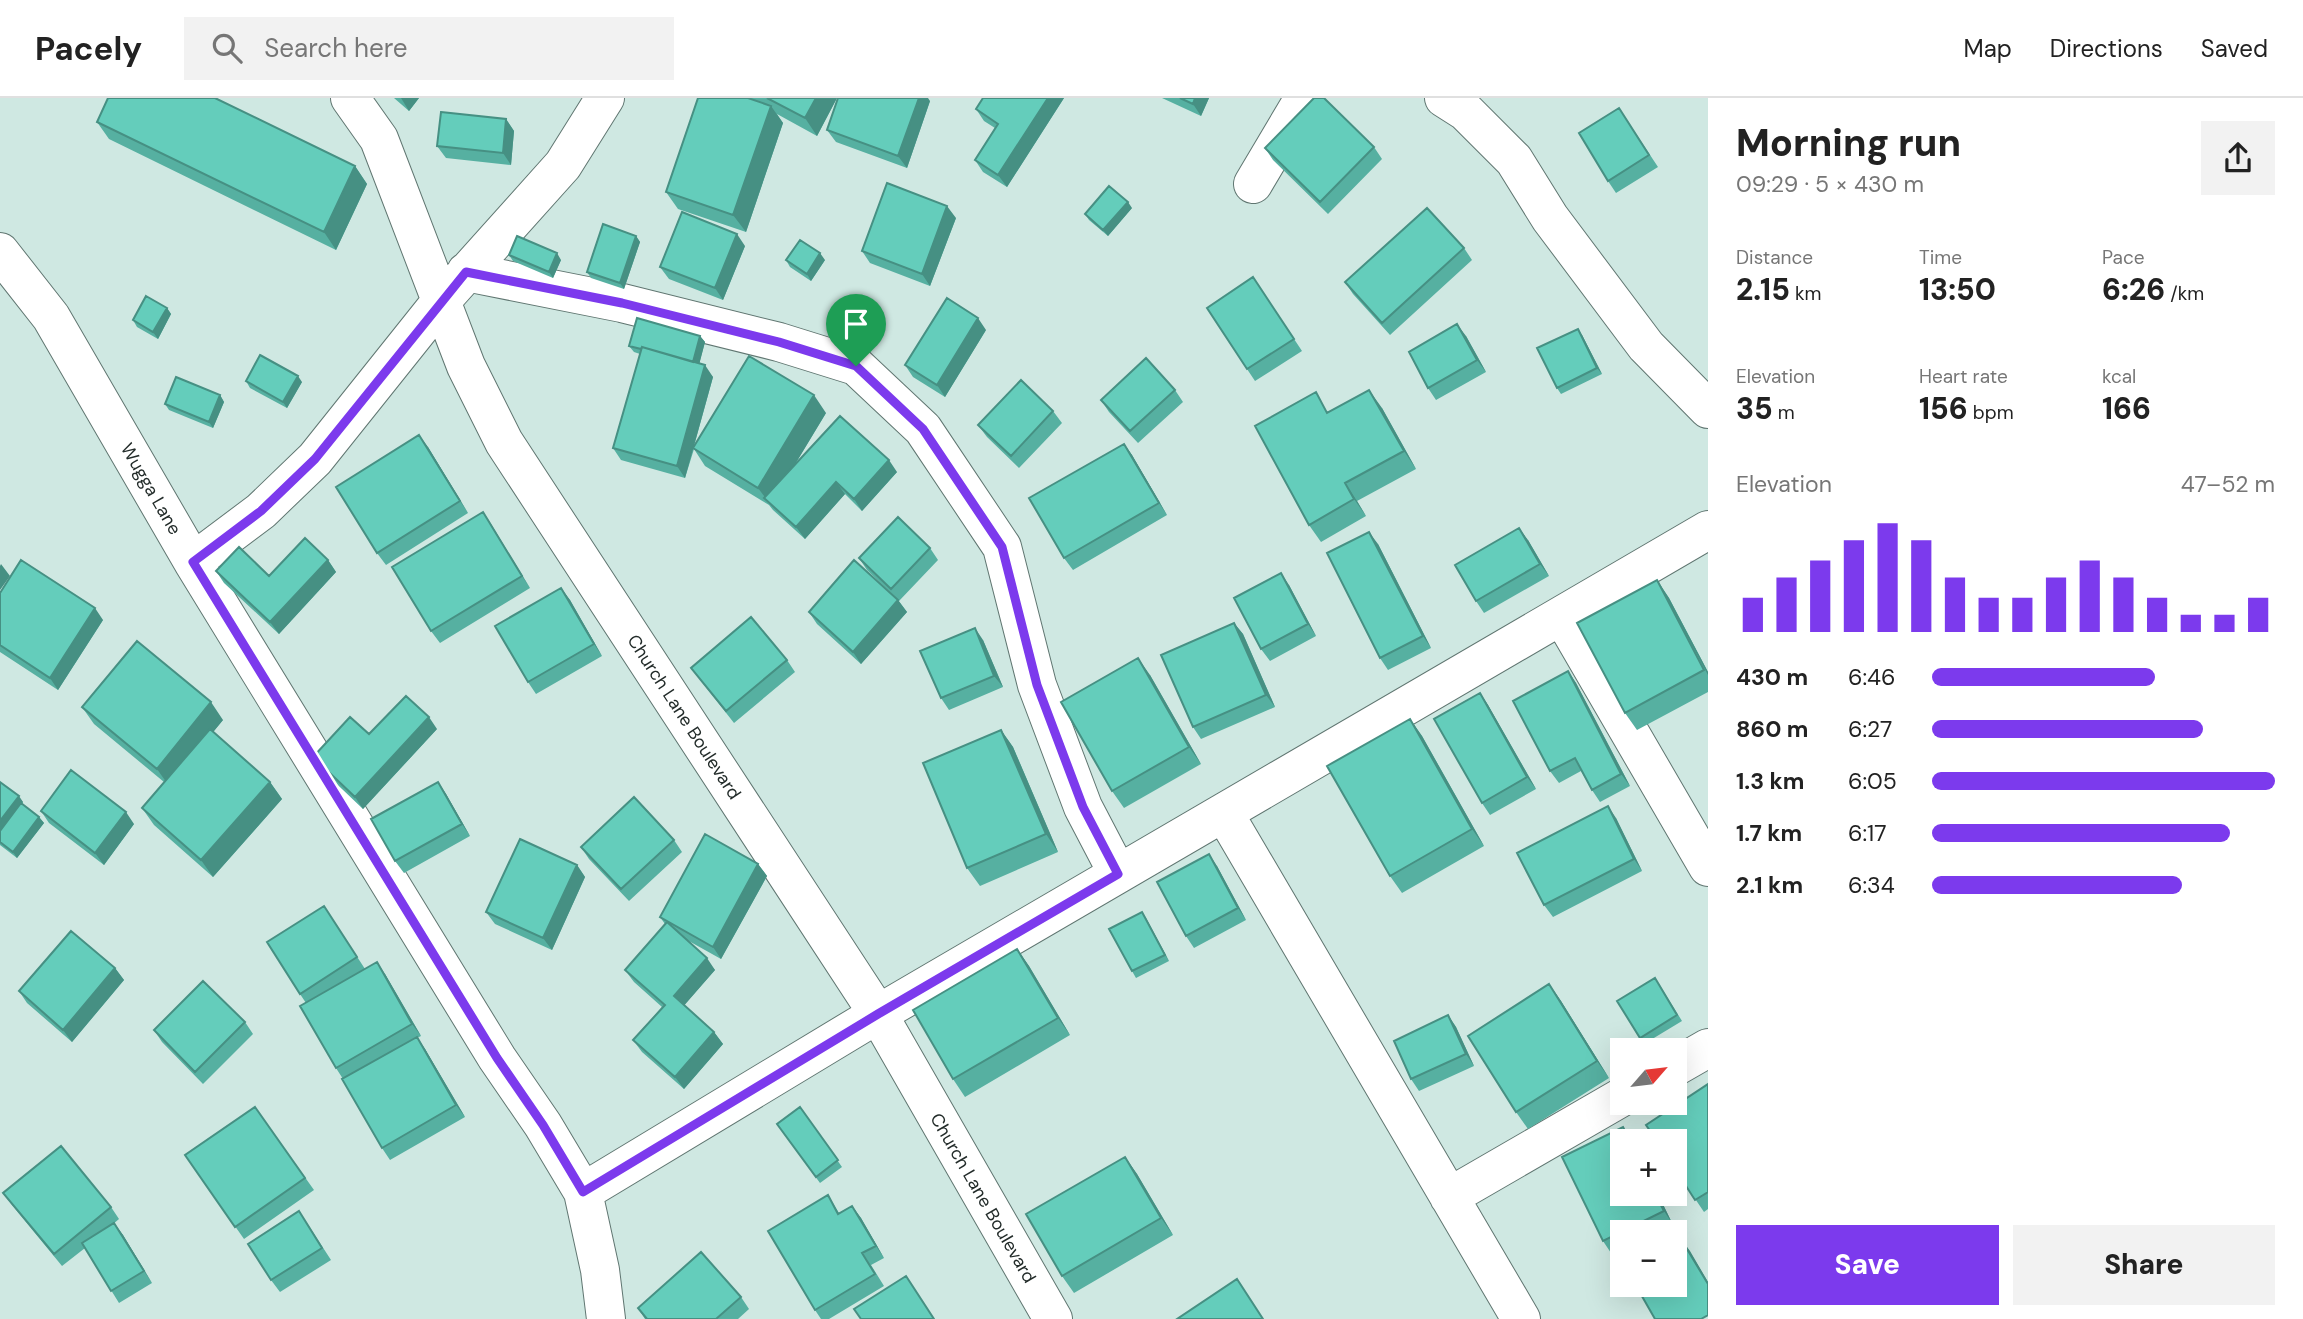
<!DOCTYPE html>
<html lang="en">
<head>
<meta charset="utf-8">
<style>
  :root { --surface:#fff; --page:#f2f2f2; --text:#222; --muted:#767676; --line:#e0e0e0; --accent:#7c3aed }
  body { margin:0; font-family:"DM Sans",sans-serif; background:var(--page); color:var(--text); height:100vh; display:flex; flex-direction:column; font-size:26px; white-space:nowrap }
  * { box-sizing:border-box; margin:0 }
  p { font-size:23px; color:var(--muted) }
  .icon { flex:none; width:38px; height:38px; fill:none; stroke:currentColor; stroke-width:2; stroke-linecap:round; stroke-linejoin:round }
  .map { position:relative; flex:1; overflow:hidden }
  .panel { display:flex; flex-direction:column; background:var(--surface); width:595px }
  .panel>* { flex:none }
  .needle { width:46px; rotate:62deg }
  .tools { position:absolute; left:1610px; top:940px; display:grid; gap:14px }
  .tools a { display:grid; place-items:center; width:77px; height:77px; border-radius:0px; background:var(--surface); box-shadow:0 7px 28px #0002; font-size:35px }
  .pin { position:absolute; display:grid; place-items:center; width:60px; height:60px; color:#fff; margin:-72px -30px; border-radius:50% 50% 50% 0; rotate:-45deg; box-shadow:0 0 7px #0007 }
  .pin .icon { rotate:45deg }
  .round { display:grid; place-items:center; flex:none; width:74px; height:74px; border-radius:0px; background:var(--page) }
  .overview { display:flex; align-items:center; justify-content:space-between; height:119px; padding:0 28px }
  h1 { font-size:38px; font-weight:800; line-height:52px }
  .metrics { display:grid; grid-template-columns:repeat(3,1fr); gap:10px; height:119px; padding:7px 28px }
  .metrics div { display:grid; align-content:center }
  .metrics b { font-size:30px; font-weight:800 }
  .metrics small { font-size:19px; font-weight:400 }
  .metrics p { font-size:19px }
  .chart { height:196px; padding:14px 28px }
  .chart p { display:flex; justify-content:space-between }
  .chart svg { width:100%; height:126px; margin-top:7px; stroke:var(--accent); stroke-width:6 }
  .primary-button { display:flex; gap:14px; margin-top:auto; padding:14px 28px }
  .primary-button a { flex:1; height:80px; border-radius:0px; background:var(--accent); color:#fff; font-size:28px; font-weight:800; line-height:80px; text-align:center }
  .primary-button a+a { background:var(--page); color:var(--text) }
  ul { padding:0 28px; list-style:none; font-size:23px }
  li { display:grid; grid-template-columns:112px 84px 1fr; align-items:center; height:52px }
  li i { height:18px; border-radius:9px; background:var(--accent) }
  header { display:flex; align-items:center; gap:42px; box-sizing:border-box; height:98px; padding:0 35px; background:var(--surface); border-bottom:2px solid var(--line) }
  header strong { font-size:33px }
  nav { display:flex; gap:38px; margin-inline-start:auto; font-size:24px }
  .search { width:490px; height:63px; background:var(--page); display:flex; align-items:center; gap:18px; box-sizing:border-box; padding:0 24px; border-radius:0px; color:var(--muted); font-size:26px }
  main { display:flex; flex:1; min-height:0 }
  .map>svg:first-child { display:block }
</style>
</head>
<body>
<header>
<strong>Pacely</strong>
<div class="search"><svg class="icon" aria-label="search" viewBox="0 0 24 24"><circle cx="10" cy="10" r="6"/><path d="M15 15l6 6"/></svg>Search here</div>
<nav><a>Map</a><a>Directions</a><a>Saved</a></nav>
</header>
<main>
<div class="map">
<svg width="1708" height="1221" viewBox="0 0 1708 1221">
  <rect width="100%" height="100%" fill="#cfe8e2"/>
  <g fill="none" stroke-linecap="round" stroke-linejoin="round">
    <g stroke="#607671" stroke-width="40">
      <path id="street" d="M350 0 379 41 466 268 504 344 878 916 1053 1221
        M1444 0 1466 14 1514 62 1550 120 1646 248 1708 311
        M1253 86 1304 0
        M0 154 51 219 193 464 497 960 543 1027 583 1094 600 1172 606 1221
        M466 174 622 205 779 244 856 268 923 331 1002 449 1037 587 1083 709 1118 776
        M193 464 261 413 315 361 442 202 563 67 605 0
        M1562 518 1708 769
        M1224 715 1521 1221
        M1675 969 1708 950
        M583 1094 878 916 1708 432
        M1449 1099 1622 999"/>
    </g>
    <use href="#street" stroke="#fff" stroke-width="38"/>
  </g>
  <path fill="#56b0a1" d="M394 0H419L409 13Z
    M698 0H837L817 38 777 16 783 25 746 134 678 111 666 94Z
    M983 0H1064L1007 89 983 74 975 62 995 30 984 23 976 11Z
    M1162 0H1209L1201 18Z
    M930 3 907 70 836 44 827 32Z
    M1619 10 1658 69 1616 95 1608 83Z
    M506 21 514 33 511 67 446 60 437 48Z
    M97 24 355 68 367 86 336 152 109 41Z
    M1374 49 1382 61 1328 116 1273 62 1265 50Z
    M1132 110 1108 138 1089 122 1085 116Z
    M956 120 930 188 870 165 862 153Z
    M636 138 640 144 624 191 591 180 587 174Z
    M745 148 723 202 669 181 660 169Z
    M1464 150 1472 162 1390 237 1353 196 1345 184Z
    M509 157 561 162 553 180 513 163Z
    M786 162H825L811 183 790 169Z
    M1253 179 1302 253 1255 283 1247 271Z
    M167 210 171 216 158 241 137 229 133 222Z
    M986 232 945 299 913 279 905 267Z
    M1582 237 1602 276 1561 296 1557 290Z
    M700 238 705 244 699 266 713 279 694 348 826 315 794 368 897 374 862 413 845 396 805 441 773 412 769 407 705 368 694 351 685 380 621 362 613 350 640 256 634 254 629 248Z
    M1466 238 1486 274 1436 302 1428 290Z
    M246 283 302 284 287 310 250 290Z
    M1175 292 1183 304 1138 345 1109 314 1101 302Z
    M220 297 224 304 213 330 169 312 165 306Z
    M1382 310 1416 371 1357 403 1366 418 1321 444 1309 427 1329 315Z
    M1053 313 1062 325 1019 370 987 339 978 327Z
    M1124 346 1132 357 1167 417 1073 472 1064 460Z
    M428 349 468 415 386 467 377 455Z
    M483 414 530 490 440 545 431 533Z
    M1528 442 1549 478 1484 515 1476 503Z
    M1378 446 1431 550 1388 572 1380 560Z
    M930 450 938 462 899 503 867 472 859 460Z
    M328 462 336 474 279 536 224 485 216 473 269 478Z
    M1657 482 1669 500 1708 574V594L1637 632 1625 615Z
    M1289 487 1316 538 1270 563 1261 551Z
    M561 490 570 502 602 558 536 596 528 584Z
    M0 495 103 522 58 592 0 554Z
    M898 502 907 514 861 566 817 526 809 514Z
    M1234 525 1243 536 1275 609 1201 641 1193 629Z
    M983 542 1003 589 949 612 941 600Z
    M787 562 795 574 734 625 691 570Z
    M1568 573 1576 585 1630 688 1600 704 1592 692 1581 673 1559 685 1550 673Z
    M1150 577 1201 666 1124 710 1112 693Z
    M1480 595 1488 607 1536 691 1490 717 1482 705Z
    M82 609 223 622 213 634 270 684 282 701 213 779 154 727 142 710 164 684 94 626Z
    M1410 621 1422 638 1484 748 1402 795 1390 778Z
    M437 631 363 711 321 671 313 659Z
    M1001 632 1013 649 1058 754 980 788 967 770Z
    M0 684 23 704 22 706 39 719 44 725 17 760 0 747Z
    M438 684 446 696 470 738 404 775 395 763Z
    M41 713 134 726 104 767 49 725Z
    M1616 720 1642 773 1553 819 1544 807Z
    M674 742 682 754 629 803 589 761 581 749Z
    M758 766 767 778 721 861 687 842 715 872 684 907 714 934 723 946 684 991 642 954 633 942 662 909 634 884 625 872 665 826 660 819Z
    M577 767 585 779 552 852 495 826 486 814Z
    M1217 768 1246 822 1194 850 1186 838Z
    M1142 814 1169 863 1136 880 1132 873Z
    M332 820 365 871 385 876 421 938 417 940 425 951 465 1019 390 1062 382 1050 343 981 336 970 306 905 300 896Z
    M1017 851 1029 868 1070 937 965 999 953 981Z
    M115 870 124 882 72 944 27 905 19 893Z
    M1549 886 1561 903 1609 980 1528 1031 1516 1014Z
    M1659 886 1682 923 1644 946 1640 940Z
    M1448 917 1456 929 1474 968 1419 993 1411 981Z
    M245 924 253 936 203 986 162 944 154 932Z
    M1708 986V1111L1704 1114 1675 1071Z
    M255 1009 314 1092 244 1141 185 1057Z
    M800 1009 842 1069 820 1085 777 1026Z
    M1623 1029 1633 1043H1622L1658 1096 1672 1125 1654 1134H1622V1150L1611 1155 1603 1143Z
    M1125 1059 1137 1076 1173 1137 1074 1195 1062 1178Z
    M3 1095 111 1109 119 1121 112 1127 114 1125 123 1137 152 1185 119 1205 85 1150 62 1168 12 1107Z
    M828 1097 839 1115 852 1108 861 1120 884 1160 871 1167 884 1188 829 1221H821L815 1212Z
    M307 1125 331 1162 280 1194 271 1182Z
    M741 1199 749 1211 738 1221H645L638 1210Z"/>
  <path fill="#469083" d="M401 0H419L409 13Z
    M816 0H837L817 38 805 20Z
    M919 0H928L930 3 907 70 898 58Z
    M1048 0H1064L1007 89 998 77Z
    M1195 0H1209L1201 18 1193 6Z
    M771 8 783 25 746 134 733 117Z
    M506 21 514 33 511 67 503 55Z
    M355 68 367 86 336 152 324 134Z
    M1128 104 1132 110 1108 138 1103 132Z
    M947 108 956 120 930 188 922 176Z
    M737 136 745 148 723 202 715 190Z
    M636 138 640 144 624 191 620 185Z
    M557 155 561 162 553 180 549 174Z
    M820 155 825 162 811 183 807 176Z
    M167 210 171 216 158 241 153 234Z
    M978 220 986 232 945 299 937 287Z
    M1457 226 1466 238 1486 274 1477 262Z
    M1578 231 1582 237 1602 276 1597 270Z
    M700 238 705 244 698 271 693 265Z
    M705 267 713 279 685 380 677 368Z
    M298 278 302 284 287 310 283 304Z
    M1369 292 1382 310 1416 371 1404 353Z
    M220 297 224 304 213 330 209 324Z
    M814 297 826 315 771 406 767 402 758 390Z
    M419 337 428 349 468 415 460 403Z
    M1124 346 1132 357 1167 417 1159 405Z
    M889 362 897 374 862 413 854 401Z
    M836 384 845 396 805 441 796 429Z
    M1345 385 1357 403 1366 418 1354 401Z
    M483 414 491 426 530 490 522 478Z
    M1519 430 1528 442 1549 478 1540 466Z
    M1369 434 1378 446 1431 550 1423 538Z
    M328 462 336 474 279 536 270 524Z
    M1 466 10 478 0 492V468Z
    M1281 475 1289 487 1316 538 1308 526Z
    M1657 482 1669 500 1708 574V577Z
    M561 490 570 502 602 558 594 546Z
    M898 502 907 514 861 566 853 554Z
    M95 510 103 522 58 592 50 580Z
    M1234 525 1243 536 1275 609 1266 597Z
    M975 530 983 542 1003 589 994 578Z
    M1138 560 1150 577 1201 666 1189 649Z
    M1568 573 1576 585 1630 688 1621 676Z
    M1480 595 1488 607 1536 691 1527 679Z
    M211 604 223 622 169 688 157 671Z
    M429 619 437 631 363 711 355 699Z
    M1410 621 1422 638 1484 748 1472 731Z
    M1001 632 1013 649 1058 754 1046 736Z
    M270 684 282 701 213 779 201 762Z
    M438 684 446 696 470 738 462 726Z
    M19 698 23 704 0 735V723Z
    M1608 708 1616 720 1642 773 1634 761Z
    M126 714 134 726 104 767 95 755Z
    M39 719 44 725 17 760 13 754Z
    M1209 756 1217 768 1246 822 1238 810Z
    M758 766 767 778 721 861 713 849Z
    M577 767 585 779 552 852 543 840Z
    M1142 814 1146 820 1169 863 1165 857Z
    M1017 851 1029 868 1070 937 1058 920Z
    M707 860 715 872 682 910 674 898Z
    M377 864 385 876 421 938 412 926Z
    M115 870 124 882 72 944 63 932Z
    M1549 886 1561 903 1609 980 1597 963Z
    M1448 917 1456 929 1474 968 1466 956Z
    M714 934 723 946 684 991 675 979Z
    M417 939 425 951 465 1019 456 1007Z
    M1125 1059 1137 1076 1173 1137 1161 1120Z
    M1655 1096H1658L1672 1125 1664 1113Z
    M852 1108 861 1120 884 1160 876 1148Z
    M114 1125 123 1137 152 1185 144 1173Z
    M1681 1141 1690 1153 1708 1184V1186Z"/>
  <path fill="#64cdbb" stroke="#469083" stroke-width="2" d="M108 0H215L355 68 324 134 97 24Z
    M698 0H748L771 8 733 117 666 94Z
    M767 0H816L805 20Z
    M838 0H919L898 58 827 32Z
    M983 0H1048L998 77 975 62 998 26 976 11Z
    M1180 0H1195L1193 6Z
    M1314 0H1324L1374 49 1320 104 1265 50Z
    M1619 10 1649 57 1608 83 1579 35Z
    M441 14 506 21 503 55 437 48Z
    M887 85 947 108 922 176 862 153Z
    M1109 88 1128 104 1103 132 1085 116Z
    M1427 110 1464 150 1382 225 1345 184Z
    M682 114 737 136 715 190 660 169Z
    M603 126 636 138 620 185 587 174Z
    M517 138 557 155 549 174 509 157Z
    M800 142 820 155 807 176 786 162Z
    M1253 179 1294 241 1247 271 1207 210Z
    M146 198 167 210 153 234 133 222Z
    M947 200 978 220 937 287 905 267Z
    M637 220 700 238 693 264 642 249 641 251 629 248Z
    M1457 226 1477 262 1428 290 1409 254Z
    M1578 231 1597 270 1557 290 1537 250Z
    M642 249 705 267 677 368 613 350Z
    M260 257 298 278 283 304 246 283Z
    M749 258 814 297 758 390 693 350Z
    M1146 260 1175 292 1130 333 1101 302Z
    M176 279 220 297 209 324 165 306Z
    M1021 282 1053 313 1011 358 978 327Z
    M1369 292 1404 353 1345 385 1354 401 1309 427 1255 328 1316 294 1327 315Z
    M840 318 889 362 854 401 836 384 796 429 764 400Z
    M419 337 460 403 377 455 336 389Z
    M1124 346 1159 405 1064 460 1029 400Z
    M483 414 522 478 431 533 392 469Z
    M898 419 930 450 891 491 859 460Z
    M1519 430 1540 466 1476 503 1455 467Z
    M1369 434 1423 538 1380 560 1327 455Z
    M305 440 328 462 270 524 216 473 239 449 269 478Z
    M21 462 95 510 50 580 0 547V495Z
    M854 462 898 502 853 554 809 514Z
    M1281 475 1308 526 1261 551 1234 500Z
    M1657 482 1704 572 1625 615 1577 525Z
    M561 490 594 546 528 584 495 528Z
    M751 519 787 562 726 613 691 570Z
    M1234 525 1266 597 1193 629 1161 557Z
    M975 530 994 578 941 600 920 553Z
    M137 543 211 604 157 671 82 609Z
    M1138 560 1189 649 1112 693 1061 604Z
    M1568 573 1621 676 1592 692 1575 660 1550 673 1513 603Z
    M1480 595 1527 679 1482 705 1434 621Z
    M406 598 429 619 355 699 313 659 350 619 369 636Z
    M1410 621 1472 731 1390 778 1327 668Z
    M210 631 270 684 201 762 142 710Z
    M1001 632 1046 736 967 770 923 665Z
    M71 672 126 714 95 755 41 713Z
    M0 684 19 698 0 723Z
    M438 684 462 726 395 763 371 721Z
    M634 699 674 742 621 791 581 749Z
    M21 705 39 719 13 754 0 744V733Z
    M1608 708 1634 761 1544 807 1517 755Z
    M705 736 758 766 713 849 660 819Z
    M520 741 577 767 543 840 486 814Z
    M1209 756 1238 810 1186 838 1157 784Z
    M324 808 357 859 300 896 267 844Z
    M1142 814 1165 857 1132 873 1109 831Z
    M667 824 707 860 674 898 714 934 675 979 633 942 665 907 625 872Z
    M71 833 115 870 63 932 19 893Z
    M1017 851 1058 920 953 981 913 912Z
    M377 864 412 926 336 970 300 908Z
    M1655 880 1677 917 1640 940 1617 903Z
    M203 883 245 924 195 974 154 932Z
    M1549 886 1597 963 1516 1014 1468 938Z
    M1448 917 1466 956 1411 981 1394 943Z
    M417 939 456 1007 382 1050 342 981Z
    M1708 986V1094L1695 1102 1675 1071V1043H1657L1646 1027Z
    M255 1009 305 1080 235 1129 185 1057Z
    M800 1009 838 1062 816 1079 777 1026Z
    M1623 1029 1630 1043H1622V1096H1655L1664 1113 1603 1143 1562 1059Z
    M61 1048 111 1109 54 1156 3 1095Z
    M1125 1059 1161 1120 1062 1178 1026 1116Z
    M828 1097 838 1116 852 1108 876 1148 862 1155 875 1176 815 1212 768 1133Z
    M299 1113 322 1150 271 1182 248 1146Z
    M114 1125 144 1173 111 1193 82 1145Z
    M1681 1141 1708 1186V1217L1701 1221H1655L1635 1186H1675V1145Z
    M701 1154 741 1199 716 1221H647L638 1210Z
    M906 1178 934 1221H861L854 1211Z
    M1237 1181 1263 1221H1177Z"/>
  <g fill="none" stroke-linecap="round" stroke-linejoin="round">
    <g stroke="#fff" stroke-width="14">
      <path id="route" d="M466 174 622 205 779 244 856 268 923 331 1002 449 1037 587 1083 709 1118 776 878 916 583 1094 543 1027 497 960 193 464 261 413 315 361Z"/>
    </g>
    <use href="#route" stroke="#7c3aed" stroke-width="9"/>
  </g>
  <g text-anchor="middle" stroke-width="5" stroke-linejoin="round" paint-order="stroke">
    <g font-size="18" fill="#232c2a" stroke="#fff">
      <text transform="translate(151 391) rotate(60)" y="6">Wugga Lane</text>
      <text transform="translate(684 619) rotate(57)" y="6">Church Lane Boulevard</text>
      <text transform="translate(983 1100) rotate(60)" y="6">Church Lane Boulevard</text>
    </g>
  </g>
</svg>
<div class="tools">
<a><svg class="needle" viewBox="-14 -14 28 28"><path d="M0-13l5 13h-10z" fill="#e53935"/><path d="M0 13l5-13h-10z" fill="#767676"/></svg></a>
<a>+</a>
<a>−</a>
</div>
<div class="pin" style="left:856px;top:268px;background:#1e9e55"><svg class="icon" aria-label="arrive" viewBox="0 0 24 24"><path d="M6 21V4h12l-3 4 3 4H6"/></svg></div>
</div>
<section class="panel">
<div class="overview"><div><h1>Morning run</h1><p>09:29 · 5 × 430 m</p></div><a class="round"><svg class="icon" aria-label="share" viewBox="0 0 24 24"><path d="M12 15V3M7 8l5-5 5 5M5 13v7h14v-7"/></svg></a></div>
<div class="metrics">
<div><p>Distance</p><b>2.15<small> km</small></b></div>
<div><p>Time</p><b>13:50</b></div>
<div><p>Pace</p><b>6:26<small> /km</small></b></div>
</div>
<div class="metrics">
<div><p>Elevation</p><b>35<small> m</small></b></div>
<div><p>Heart rate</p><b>156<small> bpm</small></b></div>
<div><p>kcal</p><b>166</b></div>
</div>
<div class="chart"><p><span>Elevation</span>47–52 m</p>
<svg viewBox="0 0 160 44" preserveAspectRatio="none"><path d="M5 44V32M15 44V25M25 44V19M35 44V12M45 44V6M55 44V12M65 44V25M75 44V32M85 44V32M95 44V25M105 44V19M115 44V25M125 44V32M135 44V38M145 44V38M155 44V32"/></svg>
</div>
<ul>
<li><b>430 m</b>6:46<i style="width:65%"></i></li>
<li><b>860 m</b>6:27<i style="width:79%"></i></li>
<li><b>1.3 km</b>6:05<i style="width:100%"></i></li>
<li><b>1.7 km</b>6:17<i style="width:87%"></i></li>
<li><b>2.1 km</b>6:34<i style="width:73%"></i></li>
</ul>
<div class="primary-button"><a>Save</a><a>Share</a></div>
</section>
</main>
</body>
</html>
